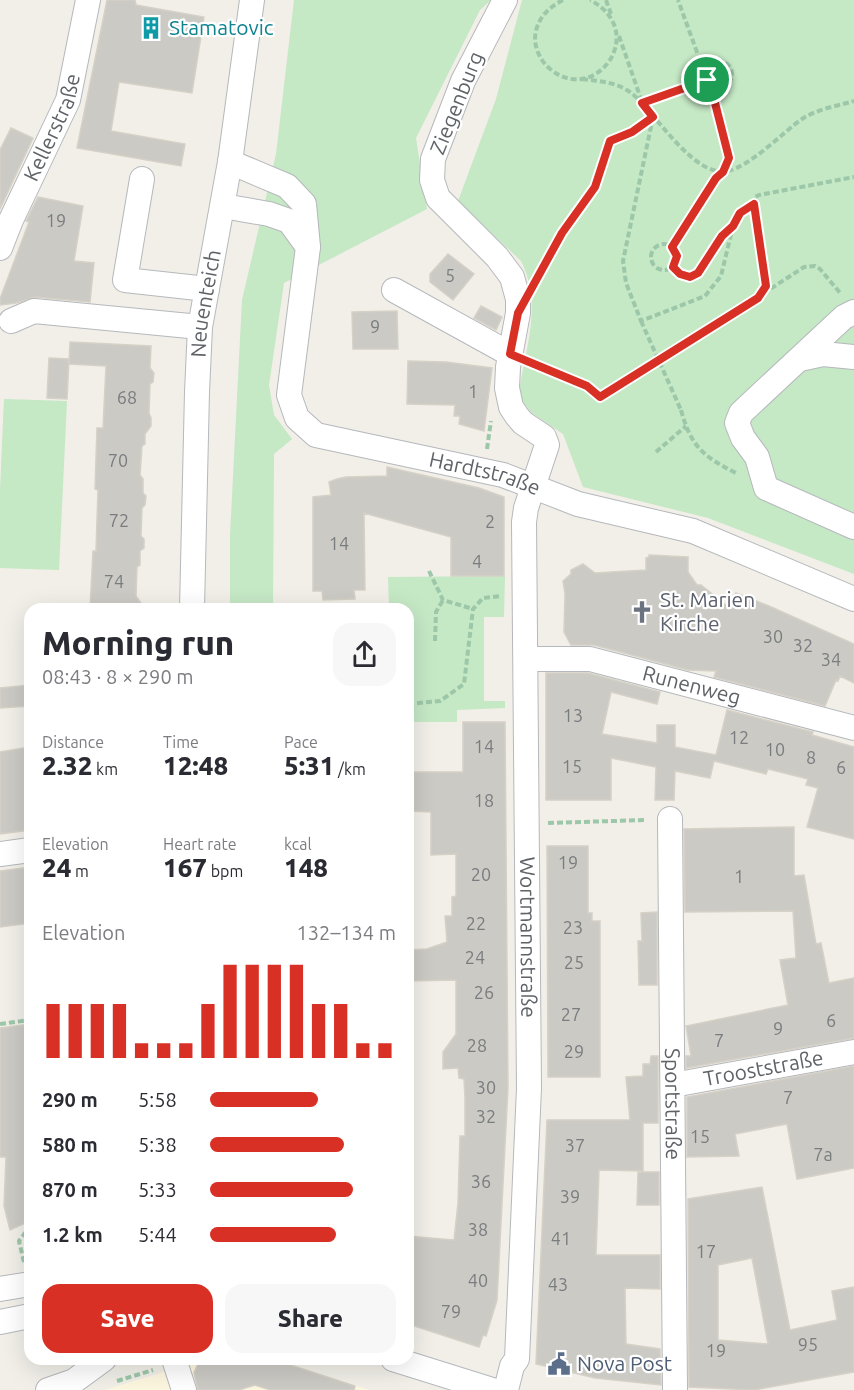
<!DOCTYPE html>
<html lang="en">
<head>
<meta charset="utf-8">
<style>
  :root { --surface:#fff; --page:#f7f7f7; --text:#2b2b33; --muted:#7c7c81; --accent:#d93025 }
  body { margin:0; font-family:Ubuntu,sans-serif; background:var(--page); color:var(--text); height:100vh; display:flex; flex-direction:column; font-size:22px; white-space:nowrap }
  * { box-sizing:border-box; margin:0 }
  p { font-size:20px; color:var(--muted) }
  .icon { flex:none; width:33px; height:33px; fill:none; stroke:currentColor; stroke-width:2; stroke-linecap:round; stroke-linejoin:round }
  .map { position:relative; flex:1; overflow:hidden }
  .panel { position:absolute; left:24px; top:603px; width:390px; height:762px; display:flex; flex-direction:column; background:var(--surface); border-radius:18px; box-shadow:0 6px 24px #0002 }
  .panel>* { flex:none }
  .pin { position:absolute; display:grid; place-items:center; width:51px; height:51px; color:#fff; margin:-26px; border:3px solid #fff; border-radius:50%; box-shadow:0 2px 6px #0007 }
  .round { display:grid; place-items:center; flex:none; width:63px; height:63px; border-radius:18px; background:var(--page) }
  .summary { display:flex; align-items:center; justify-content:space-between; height:102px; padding:0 18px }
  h1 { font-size:33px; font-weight:800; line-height:45px }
  .metrics { display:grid; grid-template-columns:repeat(3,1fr); gap:9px; height:102px; padding:6px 18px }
  .metrics div { display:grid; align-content:center }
  .metrics b { font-size:26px; font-weight:800 }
  .metrics small { font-size:16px; font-weight:400 }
  .metrics p { font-size:16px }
  .chart { height:168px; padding:12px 18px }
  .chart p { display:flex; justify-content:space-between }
  .chart svg { width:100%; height:108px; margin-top:6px; stroke:var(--accent); stroke-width:6 }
  .primary-button { display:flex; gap:12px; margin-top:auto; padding:12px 18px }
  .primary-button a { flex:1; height:69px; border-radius:18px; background:var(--accent); color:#fff; font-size:24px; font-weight:800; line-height:69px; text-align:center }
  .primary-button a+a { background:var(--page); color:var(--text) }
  ul { padding:0 18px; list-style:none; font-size:20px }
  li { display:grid; grid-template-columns:96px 72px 1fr; align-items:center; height:45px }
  li i { height:15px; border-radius:8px; background:var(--accent) }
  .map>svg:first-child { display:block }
</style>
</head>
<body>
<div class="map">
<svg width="854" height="1390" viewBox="0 0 854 1390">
  <rect width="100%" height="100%" fill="#f1efe8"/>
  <path fill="#fef7e0" d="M205 1359H274L369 1390H105Z"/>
  <path fill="#c5e8c5" d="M294 0H491L480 10 416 138 427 209 284 283 269 385 274 415 292 439 274 454 273 609H230V535L242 300 276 154Z
    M522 0H854V574L708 518 583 487 563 434 532 413 523 402 520 394V386C527 343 542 302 521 261L458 201 496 99Z
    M4 399 67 401 59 570 0 568V490Z
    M505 576 504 617H484V701H505V708L457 710V722H408V609H389L388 577Z"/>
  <path fill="#cccac5" stroke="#d6d1c6" stroke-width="1.5" fill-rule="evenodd" d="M107 0H135L136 5 204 17 192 93 119 82 111 131 185 144 181 166 77 148Z
    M11 128 33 138 0 209V150Z
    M38 197 83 206 74 261 94 263 90 302 35 297 16 303 0 305V299L29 222 26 221Z
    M448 254 474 274 453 300 430 282V274Z
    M481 306 502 317 496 330 474 318Z
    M397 311 398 349H353L352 312Z
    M70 342 151 346 150 368 154 373 153 382 150 384 149 413 151 418V426L145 434V444L142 446 140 475 143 479V493L146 496 145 505 142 508 141 536 144 539V548L140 551V565L137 567 136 596 145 609H90L93 551H96L98 490 95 489 97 428H103L106 366 69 364Z
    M49 358 69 359 67 399 47 398Z
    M408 361 446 362 492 368 484 431 459 424 460 416H454L455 405 407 404Z
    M387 467 479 488 504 497V576H451V537L364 513 365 590H354L355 599 323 600 322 591H313V497L331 495 329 482 337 479 346 477 387 476Z
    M649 555 688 557V572L697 585H701L730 608 736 593 769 606 854 644V683L840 676 838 681 836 680 825 706 714 677 716 671 688 670 594 645H571L564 632 565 594 563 581 571 574V570L583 564 595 573 646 570V558L649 557Z
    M546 673H588L660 692 657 704 611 692 602 734 657 743V725H675V747L716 755 727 710 813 732 812 735 854 747V839L807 827 818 788 806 785 808 779 768 769 766 774 714 761 710 778 675 771 674 800H655L656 767 611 758V800H546Z
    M30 685V706L0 708V688Z
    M463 722H505L508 1088 497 1300 486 1336 483 1335 479 1347 408 1324V1236L454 1240 458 1203 460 1136H465V1098L464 1079 459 1078 458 1068 443 1069V1052L456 1034V980L408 981V950L427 949 447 942 445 916H452V897L456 896V854L431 855V812L409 811 408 772H463Z
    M30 747V830L0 834V752Z
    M794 827V876L804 875 816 944 821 943 829 983 854 978V1038L686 1068V1056H691L686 1026 788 1005 780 960 796 958 793 911 685 912 684 829Z
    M547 846H588V913H592V921H600V1077H548Z
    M30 867V923L0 927V871Z
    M657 912V985H639L638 941H642L641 913Z
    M30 1024V1221L10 1230 4 1206 6 1157H0V1028Z
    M651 1056H658V1123H643V1171L599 1170 596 1255H660V1289L625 1288 626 1344 660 1349 661 1385 595 1378 536 1364 547 1120H630L626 1077 643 1076V1064H650Z
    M854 1066V1168L797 1179 787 1124 735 1134 739 1156 687 1157V1097Z
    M638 1172H659V1205H637Z
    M762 1187 790 1330 837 1320 832 1291 854 1287V1372L754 1390 689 1387 688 1199ZM752 1258 768 1344 718 1340V1265Z
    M200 1359H272L355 1386 354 1390H270L255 1385 239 1390H198L194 1373Z"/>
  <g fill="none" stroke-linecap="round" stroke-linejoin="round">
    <g stroke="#b5b8bc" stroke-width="26">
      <g id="minor">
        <path id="s1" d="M505 0 463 81 433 159 432 180 438 198 497 257 512 277 518 299V313L508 367 507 388 511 407 517 416 523 423 544 437 547 445 526 508 524 522 529 1088 517 1359 512 1366 506 1390"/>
        <path id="s2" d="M230 162 287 186 304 204 308 247 289 395 297 418 316 435 503 475 578 504 693 531 854 599"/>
        <path d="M142 179 125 280 207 289"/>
        <path d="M223 206 269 214 289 221 308 247"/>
        <path id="s3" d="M0 248 11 220 68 100 88 0"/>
        <path d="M394 290 510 354"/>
        <path d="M854 312 844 317 831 329 741 413 737 423 743 438 757 457 766 488 854 527"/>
        <path d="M11 321 34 311 200 327"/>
        <path d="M800 359 823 354 854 357"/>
        <path id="s4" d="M192 609 197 392 200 327 230 162 252 0"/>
        <path id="s5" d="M527 659H590L854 728"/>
        <path id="s6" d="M670 819 675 1390"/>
        <path d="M0 854 30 850"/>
        <path id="s7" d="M673 1085 854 1052"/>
        <path d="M0 1289 30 1284"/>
        <path d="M0 1322 30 1316"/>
        <path d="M174 1359 184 1390"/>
        <path d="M393 1359 492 1390"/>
        <path d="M48 1390 74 1381 104 1359"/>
      </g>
    </g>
    <path stroke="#9cc7a9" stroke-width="4" stroke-dasharray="6 3" stroke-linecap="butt" d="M563 0C547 8 535 21 535 40 536 51 541 61 549 68 594 108 651 32 590 0
      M606 0 611 14
      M619 36 642 102
      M706 74a13 13 0 1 1 26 0a13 13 0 1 1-26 0Z
      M582 79C599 81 616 82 630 92 654 110 693 178 727 171 750 167 782 133 802 119 817 109 837 106 854 101
      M642 103 707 80
      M653 117 623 261 626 283 641 321 705 296 721 276 733 226
      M754 204 766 286 760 295
      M651 257a13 13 0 1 1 26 0a13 13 0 1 1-26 0Z
      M672 247 716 178 722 172 729 158 714 99 678 0
      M673 267C679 273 689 281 698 273 704 269 709 256 714 249 723 234 739 213 754 204L755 197 759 195 854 177
      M536 278 562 233 595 187 610 141 632 132 652 118
      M532 363 587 386 600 397 712 327 804 267 815 266 820 269 841 294
      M681 410C691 447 704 457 736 473
      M487 449 491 421
      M656 452 686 426
      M429 571 443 600 473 609
      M435 641 436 612 443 600
      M408 704 440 701 464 684 473 609 483 598 501 596
      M548 823 646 820
      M0 1024 30 1020
      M24 1262 19 1241 25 1233 30 1231
      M117 1381 153 1370"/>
    <use href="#minor" stroke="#fff" stroke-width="24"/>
    <path stroke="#9cc7a9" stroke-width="4" stroke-dasharray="6 3" stroke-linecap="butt" d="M641 321 681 410"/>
  </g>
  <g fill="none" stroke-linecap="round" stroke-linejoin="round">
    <g stroke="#fff" stroke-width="12">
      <path id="route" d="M707 80 714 99 729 158 723 172 716 178 672 247 677 256 673 267 680 274 690 277 698 273 722 236 733 226 740 213 754 204 766 286 758 298 600 397 587 386 510 354 518 313 562 233 595 187 610 141 632 132 653 117 642 103Z"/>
    </g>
    <use href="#route" stroke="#d93025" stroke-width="8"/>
  </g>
  <defs>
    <g id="building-bare" transform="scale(1.8)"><path d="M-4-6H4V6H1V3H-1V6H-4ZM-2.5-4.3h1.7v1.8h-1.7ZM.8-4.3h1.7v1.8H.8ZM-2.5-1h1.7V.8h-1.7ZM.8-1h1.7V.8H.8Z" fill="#0f9aa8" stroke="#fff" stroke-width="2.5" paint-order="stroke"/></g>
    <g id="church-bare" transform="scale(1.8)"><path d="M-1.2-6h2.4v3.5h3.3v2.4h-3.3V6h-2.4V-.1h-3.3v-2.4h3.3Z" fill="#6b7280" stroke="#fff" stroke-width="2.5" paint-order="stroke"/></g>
    <g id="civic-bare" transform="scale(1.8)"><path d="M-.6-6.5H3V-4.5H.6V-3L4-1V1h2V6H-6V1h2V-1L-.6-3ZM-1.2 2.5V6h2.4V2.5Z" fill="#5c6f8a" stroke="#fff" stroke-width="2.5" paint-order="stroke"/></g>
  </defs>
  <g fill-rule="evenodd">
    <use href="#building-bare" x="151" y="28"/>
    <use href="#church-bare" x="642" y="612"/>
    <use href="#civic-bare" x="559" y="1364"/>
  </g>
  <g text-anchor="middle" stroke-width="4.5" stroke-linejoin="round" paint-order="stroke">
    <g font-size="18" fill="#7a7d7f">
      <text x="56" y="227">19</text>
      <text x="450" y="282">5</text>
      <text x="375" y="333">9</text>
      <text x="473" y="398">1</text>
      <text x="127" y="404">68</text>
      <text x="118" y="467">70</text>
      <text x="119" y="527">72</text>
      <text x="490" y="528">2</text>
      <text x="339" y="550">14</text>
      <text x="477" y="568">4</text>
      <text x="114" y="588">74</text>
      <text x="773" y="643">30</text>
      <text x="803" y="652">32</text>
      <text x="831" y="666">34</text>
      <text x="573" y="722">13</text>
      <text x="739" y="744">12</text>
      <text x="484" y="753">14</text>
      <text x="775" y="756">10</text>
      <text x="811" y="764">8</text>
      <text x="572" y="773">15</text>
      <text x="841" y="774">6</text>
      <text x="484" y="807">18</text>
      <text x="568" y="869">19</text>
      <text x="481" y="881">20</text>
      <text x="739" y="883">1</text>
      <text x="476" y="930">22</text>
      <text x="573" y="934">23</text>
      <text x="475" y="964">24</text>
      <text x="574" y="969">25</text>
      <text x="484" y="999">26</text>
      <text x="571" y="1021">27</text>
      <text x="831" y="1027">6</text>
      <text x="778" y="1035">9</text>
      <text x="719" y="1047">7</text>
      <text x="477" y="1052">28</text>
      <text x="574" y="1058">29</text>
      <text x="486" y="1094">30</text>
      <text x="788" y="1104">7</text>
      <text x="486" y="1123">32</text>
      <text x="700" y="1143">15</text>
      <text x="575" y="1152">37</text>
      <text x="823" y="1161">7a</text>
      <text x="481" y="1188">36</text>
      <text x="570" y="1203">39</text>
      <text x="478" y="1236">38</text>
      <text x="561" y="1245">41</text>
      <text x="706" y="1258">17</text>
      <text x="478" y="1287">40</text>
      <text x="558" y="1291">43</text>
      <text x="451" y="1318">79</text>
      <text x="808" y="1351">95</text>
      <text x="716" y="1357">19</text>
    </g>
    <g font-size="21" fill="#0d838f" stroke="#fff" text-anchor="start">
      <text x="169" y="35">Stamatovic</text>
    </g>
    <g font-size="21" fill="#5f6368" stroke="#fff">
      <text transform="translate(457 103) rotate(-68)" y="7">Ziegenburg</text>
      <text dy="7" stroke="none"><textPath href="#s3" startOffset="132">Kellerstraße</textPath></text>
      <text dy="7" stroke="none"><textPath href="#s4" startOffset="306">Neuenteich</textPath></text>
      <text dy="7" stroke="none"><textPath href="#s2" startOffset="502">Hardtstraße</textPath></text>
      <text dy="7" stroke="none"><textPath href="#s5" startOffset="168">Runenweg</textPath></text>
      <text dy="7" stroke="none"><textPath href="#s1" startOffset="1005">Wortmannstraße</textPath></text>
      <text dy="7" stroke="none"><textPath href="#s7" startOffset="92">Trooststraße</textPath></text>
      <text dy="7" stroke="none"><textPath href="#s6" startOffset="285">Sportstraße</textPath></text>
    </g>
    <g font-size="21" fill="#5b616d" stroke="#fff" text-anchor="start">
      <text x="660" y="607">St. Marien<tspan x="660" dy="24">Kirche</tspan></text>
    </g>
    <g font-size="21" fill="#4e5e75" stroke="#fff" text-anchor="start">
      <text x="577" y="1371">Nova Post</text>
    </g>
  </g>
</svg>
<div class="pin" style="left:707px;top:80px;background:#1e9e55"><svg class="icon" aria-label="arrive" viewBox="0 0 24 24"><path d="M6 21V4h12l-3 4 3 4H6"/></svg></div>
<section class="panel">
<div class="summary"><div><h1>Morning run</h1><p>08:43 · 8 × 290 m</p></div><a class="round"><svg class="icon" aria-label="share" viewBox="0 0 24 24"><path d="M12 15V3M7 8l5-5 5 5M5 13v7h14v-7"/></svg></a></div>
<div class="metrics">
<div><p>Distance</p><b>2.32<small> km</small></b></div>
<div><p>Time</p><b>12:48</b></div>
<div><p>Pace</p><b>5:31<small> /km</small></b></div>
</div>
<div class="metrics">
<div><p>Elevation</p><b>24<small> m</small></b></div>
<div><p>Heart rate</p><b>167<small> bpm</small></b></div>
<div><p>kcal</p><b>148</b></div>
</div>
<div class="chart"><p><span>Elevation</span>132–134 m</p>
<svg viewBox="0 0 160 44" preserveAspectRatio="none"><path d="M5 44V22M15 44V22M25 44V22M35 44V22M45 44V38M55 44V38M65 44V38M75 44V22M85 44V6M95 44V6M105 44V6M115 44V6M125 44V22M135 44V22M145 44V38M155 44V38"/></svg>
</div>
<ul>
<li><b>290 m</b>5:58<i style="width:58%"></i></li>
<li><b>580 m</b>5:38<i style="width:72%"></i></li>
<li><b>870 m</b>5:33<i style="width:77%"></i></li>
<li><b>1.2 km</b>5:44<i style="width:68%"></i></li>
</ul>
<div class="primary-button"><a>Save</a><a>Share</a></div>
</section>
</div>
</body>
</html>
